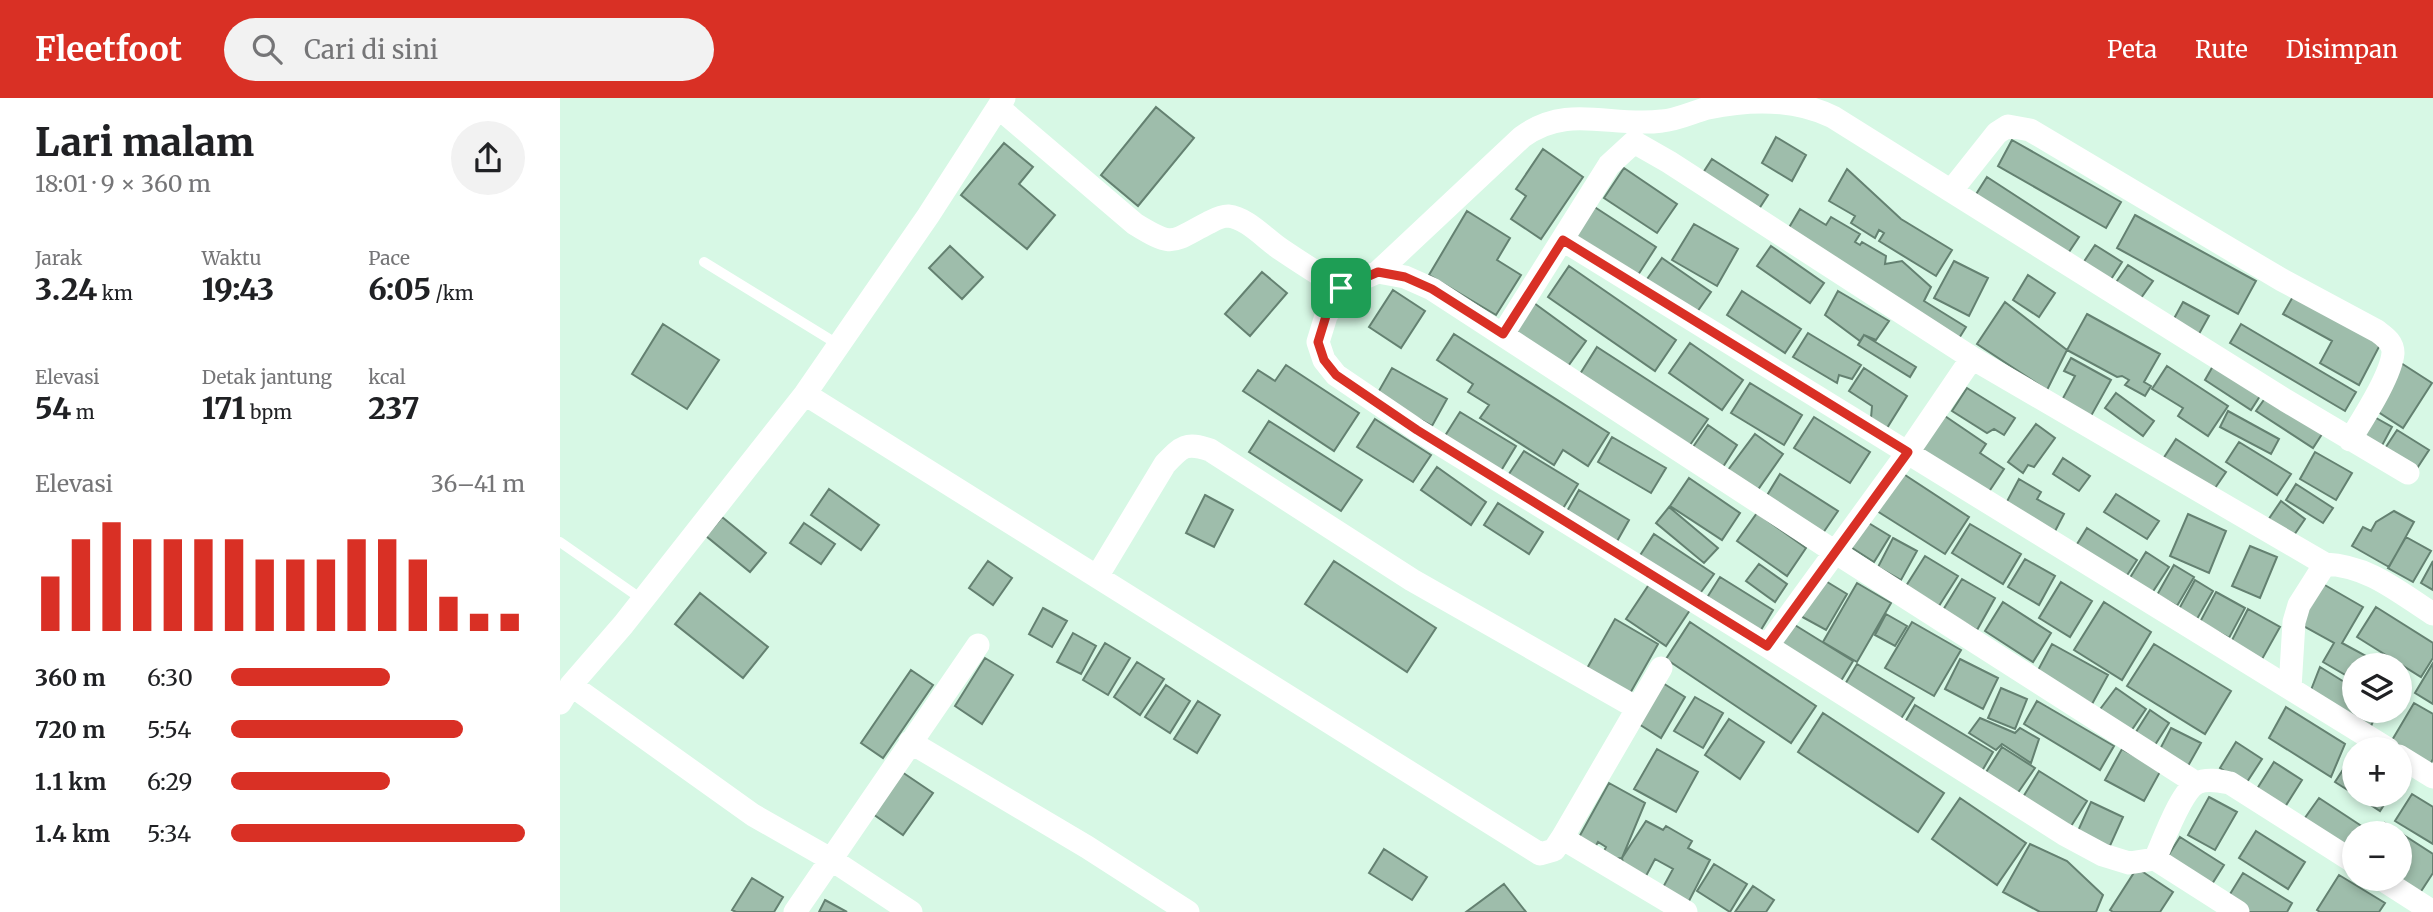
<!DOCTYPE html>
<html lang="id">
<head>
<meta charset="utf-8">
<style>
  :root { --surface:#fff; --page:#f2f2f2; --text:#202124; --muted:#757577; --accent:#d93025 }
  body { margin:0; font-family:Merriweather,serif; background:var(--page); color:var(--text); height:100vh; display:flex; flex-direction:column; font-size:26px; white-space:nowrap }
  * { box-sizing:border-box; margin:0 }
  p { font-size:23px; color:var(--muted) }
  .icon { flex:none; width:38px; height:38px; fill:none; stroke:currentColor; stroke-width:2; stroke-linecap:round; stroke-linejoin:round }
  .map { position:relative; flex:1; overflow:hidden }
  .sheet { display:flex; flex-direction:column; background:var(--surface); width:560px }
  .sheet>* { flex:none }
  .fabs { position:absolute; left:1782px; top:555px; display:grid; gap:14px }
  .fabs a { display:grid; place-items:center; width:70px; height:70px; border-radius:50%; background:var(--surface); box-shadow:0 4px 10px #0003; font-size:35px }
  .pin { position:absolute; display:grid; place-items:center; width:60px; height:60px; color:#fff; margin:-30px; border-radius:14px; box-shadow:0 4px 10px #0006 }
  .round { display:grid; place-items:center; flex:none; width:74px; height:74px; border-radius:37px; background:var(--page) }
  .head { display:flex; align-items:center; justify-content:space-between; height:119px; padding:0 35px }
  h1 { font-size:38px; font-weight:800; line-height:52px }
  .metrics { display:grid; grid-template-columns:repeat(3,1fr); gap:10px; height:119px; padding:7px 35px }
  .metrics div { display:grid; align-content:center }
  .metrics b { font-size:30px; font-weight:800 }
  .metrics small { font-size:19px; font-weight:400 }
  .metrics p { font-size:19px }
  .chart { height:196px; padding:14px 35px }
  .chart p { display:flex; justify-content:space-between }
  .chart svg { width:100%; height:126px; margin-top:7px; stroke:var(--accent); stroke-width:6 }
  ul { padding:0 35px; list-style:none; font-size:23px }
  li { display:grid; grid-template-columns:112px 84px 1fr; align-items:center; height:52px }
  li i { height:18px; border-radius:9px; background:var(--accent) }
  header { display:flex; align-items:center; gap:42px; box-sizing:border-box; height:98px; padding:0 35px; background:var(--accent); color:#fff }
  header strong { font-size:33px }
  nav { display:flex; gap:38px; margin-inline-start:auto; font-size:24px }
  .search { width:490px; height:63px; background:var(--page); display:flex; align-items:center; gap:18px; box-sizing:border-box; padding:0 24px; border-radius:38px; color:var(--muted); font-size:26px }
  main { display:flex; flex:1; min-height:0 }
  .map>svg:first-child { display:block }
</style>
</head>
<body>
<header>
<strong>Fleetfoot</strong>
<div class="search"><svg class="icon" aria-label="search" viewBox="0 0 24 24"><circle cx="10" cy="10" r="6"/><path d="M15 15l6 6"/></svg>Cari di sini</div>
<nav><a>Peta</a><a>Rute</a><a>Disimpan</a></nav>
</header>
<main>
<section class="sheet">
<div class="head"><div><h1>Lari malam</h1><p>18:01 · 9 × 360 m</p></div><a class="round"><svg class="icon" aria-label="share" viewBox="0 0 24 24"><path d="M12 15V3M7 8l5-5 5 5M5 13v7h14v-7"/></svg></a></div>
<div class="metrics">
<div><p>Jarak</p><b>3.24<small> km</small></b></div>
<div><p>Waktu</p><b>19:43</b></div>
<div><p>Pace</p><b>6:05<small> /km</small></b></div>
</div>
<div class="metrics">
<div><p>Elevasi</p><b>54<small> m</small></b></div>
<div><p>Detak jantung</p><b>171<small> bpm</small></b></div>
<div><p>kcal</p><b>237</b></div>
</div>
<div class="chart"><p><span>Elevasi</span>36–41 m</p>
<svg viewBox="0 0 160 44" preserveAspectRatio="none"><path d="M5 44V25M15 44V12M25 44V6M35 44V12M45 44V12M55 44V12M65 44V12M75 44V19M85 44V19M95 44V19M105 44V12M115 44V12M125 44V19M135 44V32M145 44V38M155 44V38"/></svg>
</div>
<ul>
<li><b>360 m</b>6:30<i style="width:54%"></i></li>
<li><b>720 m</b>5:54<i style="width:79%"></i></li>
<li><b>1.1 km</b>6:29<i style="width:54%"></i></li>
<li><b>1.4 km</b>5:34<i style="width:100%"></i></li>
</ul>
</section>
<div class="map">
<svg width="1873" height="814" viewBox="0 0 1873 814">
  <rect width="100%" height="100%" fill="#d7f8e5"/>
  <path fill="#9ebdab" stroke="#648171" stroke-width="2" d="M596 9 634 40 578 108 541 77Z
    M1216 39 1246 57 1232 83 1202 65Z
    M1452 42 1561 104 1546 130 1438 68Z
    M444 45 473 69 459 86 495 117 467 151 401 97Z
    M983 51 1023 79 981 141 951 121 966 98 956 91Z
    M1152 61 1208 97 1195 117 1139 81Z
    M1064 70 1117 106 1097 135 1044 100Z
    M1287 71 1341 121 1392 152 1376 178 1319 143 1324 135 1319 132 1315 140 1291 125 1295 118 1269 103Z
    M1427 79 1519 139 1505 160 1413 101Z
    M1033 108 1096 149 1078 177 1014 137Z
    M1240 111 1266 127 1271 119 1300 136 1295 144 1300 147 1302 144 1326 158 1325 166 1342 163 1371 189 1364 203 1406 229 1398 242 1224 138Z
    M907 113 950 140 937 162 961 177 936 217 869 177Z
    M1575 117 1696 183 1678 216 1557 150Z
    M1134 126 1178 151 1157 188 1112 162Z
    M1535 147 1562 164 1546 189 1519 171Z
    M390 148 423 179 402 201 369 170Z
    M1211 148 1264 185 1250 205 1197 168Z
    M1102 160 1151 194 1135 217 1085 184Z
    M1394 163 1428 180 1409 218 1374 200Z
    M1568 167 1593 183 1576 207 1552 190Z
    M1009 168 1116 242 1095 273 988 199Z
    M702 174 727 195 690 238 665 216Z
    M1468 177 1495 195 1479 219 1453 202Z
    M833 192 865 213 841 250 809 229Z
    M1182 193 1241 231 1225 255 1167 217Z
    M1278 193 1329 223 1316 242 1304 237 1300 243 1265 217Z
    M1735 195 1822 243 1799 287 1760 265 1772 243 1723 216Z
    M1445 204 1507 252 1487 292 1417 246Z
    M1623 204 1649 218 1635 243 1610 228Z
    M974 205 1026 243 1006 271 954 232Z
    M1527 216 1600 256 1584 284 1591 288 1585 298 1565 287 1569 282 1562 278 1557 279 1507 252Z
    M103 226 159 262 127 311 72 276Z
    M1681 226 1796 294 1785 313 1670 245Z
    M1248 235 1301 267 1292 281 1279 277 1277 285 1233 259Z
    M894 236 1049 335 1028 368 1003 352 994 367 920 320 929 307 908 294 913 286 877 262Z
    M1304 237 1356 269 1350 279 1298 247Z
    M1130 245 1183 282 1162 312 1109 275Z
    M1037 249 1148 321 1130 347 1020 276Z
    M1511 260 1551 282 1531 318 1502 302 1515 278 1504 273Z
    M1841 265 1872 285 1843 330 1812 310Z
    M726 267 799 315 774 353 683 293 698 272 715 283Z
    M1607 268 1668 308 1648 338 1618 318 1623 310 1592 291Z
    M1653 268 1700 298 1691 312 1645 282Z
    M832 270 887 301 872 328 816 298Z
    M1304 270 1347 298 1327 330 1311 320 1312 308 1289 293Z
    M1190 285 1242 317 1224 347 1171 315Z
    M1407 290 1455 320 1444 337 1434 331 1427 335 1392 313Z
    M1556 295 1594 323 1583 338 1545 310Z
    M1708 296 1764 333 1753 350 1696 313Z
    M1668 313 1719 341 1711 356 1660 329Z
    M900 314 956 348 939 376 883 341Z
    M1379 314 1426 346 1420 355 1444 371 1426 398 1355 351Z
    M1809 316 1832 329 1818 355 1795 342Z
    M1254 319 1310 354 1290 385 1234 350Z
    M815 321 871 357 853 384 797 349Z
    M709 323 802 382 781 413 689 354Z
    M1476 326 1495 340 1474 369 1468 367 1463 375 1448 364Z
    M1148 327 1177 347 1161 372 1131 352Z
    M1837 332 1869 352 1854 375 1822 355Z
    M1195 336 1223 356 1197 393 1168 372Z
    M1052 339 1106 370 1091 395 1038 364Z
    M1616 341 1666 374 1651 396 1601 364Z
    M1679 344 1731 376 1717 397 1666 364Z
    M964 353 1018 386 1002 412 947 379Z
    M1755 354 1792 375 1776 402 1740 381Z
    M1503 360 1530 378 1519 393 1493 376Z
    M877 369 926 404 911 427 861 392Z
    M1342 375 1409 419 1385 456 1317 413Z
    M1220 376 1278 413 1263 435 1206 399Z
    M1129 380 1180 415 1162 442 1110 408Z
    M1459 381 1481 394 1477 401 1504 416 1493 437 1444 409Z
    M1736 386 1773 410 1763 425 1726 402Z
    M269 391 319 427 301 452 251 417Z
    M1019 392 1069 422 1056 445 1006 415Z
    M1556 396 1599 423 1587 441 1544 414Z
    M645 397 673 412 654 449 626 435Z
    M1721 403 1745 421 1732 440 1708 422Z
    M938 405 983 434 969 456 924 427Z
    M1109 409 1158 450 1144 465 1096 425Z
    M1834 413 1854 424 1829 469 1792 448 1803 429 1811 433 1816 424Z
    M1197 415 1246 450 1227 478 1177 443Z
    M1628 416 1666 433 1649 475 1610 458Z
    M162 419 206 455 190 474 146 438Z
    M1302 421 1330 438 1314 464 1286 446Z
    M244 425 275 446 261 466 230 445Z
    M1410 426 1461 456 1443 486 1392 455Z
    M1527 430 1577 462 1564 482 1514 451Z
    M1094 436 1154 476 1136 501 1077 462Z
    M1846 439 1871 453 1853 484 1828 470Z
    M1333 440 1357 453 1341 482 1318 469Z
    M1690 448 1717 459 1700 500 1672 488Z
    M1586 454 1609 469 1590 498 1568 483Z
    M1365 458 1398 478 1379 508 1346 488Z
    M1465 461 1495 478 1479 507 1448 489Z
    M428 463 452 480 433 507 409 490Z
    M774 463 876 530 847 574 745 506Z
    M1873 463V492L1861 485Z
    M1199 466 1227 486 1215 504 1186 483Z
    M1614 467 1634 479 1617 508 1597 497Z
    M1160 479 1213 512 1196 540 1143 506Z
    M1259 479 1287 496 1266 532 1237 516Z
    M1402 481 1435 500 1417 532 1383 512Z
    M1635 482 1653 493 1637 521 1619 511Z
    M1501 484 1532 503 1510 539 1479 520Z
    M1090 485 1130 512 1106 548 1066 521Z
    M1297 485 1331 505 1297 564 1263 544Z
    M1763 486 1803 509 1782 545 1808 559 1803 567H1794V582L1763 564 1774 545 1740 526Z
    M1656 494 1685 510 1669 540 1640 524Z
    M140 495 208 549 183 580 115 526Z
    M1443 504 1491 535 1473 564 1425 533Z
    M1544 504 1591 534 1562 582 1514 552Z
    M1816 509 1873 545V560L1861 579 1797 539Z
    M483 510 507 523 492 549 469 536Z
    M1688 511 1720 529 1701 563 1670 546Z
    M1326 516 1347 528 1335 548 1315 537Z
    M1055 521 1098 546 1068 599 1025 574Z
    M1130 524 1256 608 1231 645 1106 561Z
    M1230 524 1293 563 1276 591 1213 552Z
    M1352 524 1401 552 1374 598 1325 570Z
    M513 535 536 548 521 576 497 564Z
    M545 545 570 560 548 597 523 582Z
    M1492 546 1548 577 1532 606 1477 574Z
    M1594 546 1671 593 1645 636 1567 588Z
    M425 560 453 577 422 626 395 608Z
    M1400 561 1438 580 1423 611 1385 591Z
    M577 564 604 581 580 617 554 599Z
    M1873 565V606L1855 595Z
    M1297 566 1354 600 1337 627 1281 593Z
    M1760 569 1794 590V612H1818L1808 635 1749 597Z
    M351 572 373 587 323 660 301 645Z
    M1098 582 1125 599 1101 640 1074 623Z
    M606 587 630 603 610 635 585 619Z
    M1441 590 1467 601 1455 631 1428 620Z
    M1556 590 1586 611 1569 636 1538 614Z
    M1135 599 1163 615 1143 650 1114 633Z
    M638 603 660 617 637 655 614 641Z
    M1477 603 1554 648 1540 672 1464 626Z
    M1854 605 1873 616V661L1870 667 1831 644Z
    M1355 607 1433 654 1419 678 1341 631Z
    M1726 609 1785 646 1771 679 1709 640Z
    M1590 612 1609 625 1593 650 1574 637Z
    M1263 615 1384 695 1358 734 1238 654Z
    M1420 620 1455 635 1460 630 1479 641 1471 665 1442 646 1436 652 1409 635Z
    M1169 621 1204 644 1180 681 1145 657Z
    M1611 630 1641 645 1628 668 1599 653Z
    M1676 644 1702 661 1685 687 1660 670Z
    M1442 649 1475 670 1455 699 1423 679Z
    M1097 651 1138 674 1116 714 1074 691Z
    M1562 651 1601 672 1584 703 1545 682Z
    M1790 661 1794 663V696L1775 684Z
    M1714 664 1742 682 1723 712 1695 694Z
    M339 672 373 695 343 737 310 714Z
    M1479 673 1527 703 1508 733 1460 704Z
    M1049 685 1085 705 1062 760 1053 761 1043 755 1046 749 1038 744 1034 751 1018 741Z
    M1794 696H1831L1820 713Z
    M1852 696 1873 709V746L1835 723Z
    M1649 699 1677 714 1655 752 1628 737Z
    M1400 700 1466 745 1437 787 1372 741Z
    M1759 700 1806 731 1803 735H1794V750L1790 755 1742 724Z
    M1531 704 1563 719 1549 750 1517 735Z
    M1086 723 1103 732 1106 728 1132 743 1128 750 1150 762 1127 807 1101 793 1113 771 1095 761 1086 778 1063 766 1062 760Z
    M1825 725 1873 756V775L1856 801 1839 780V735H1819Z
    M1696 733 1745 764 1728 791 1679 760Z
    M1620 739 1664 767 1652 786 1608 758Z
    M1470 746 1507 763 1543 797 1536 814H1480L1443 794Z
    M824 751 867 779 852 802 809 775Z
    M1154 766 1187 786 1170 814 1137 793Z
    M1577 770 1613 794 1600 814H1553L1550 812Z
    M1683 775 1732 805 1727 814H1688L1667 801Z
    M1779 777 1825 805 1819 814H1760L1757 812Z
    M192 780 223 799 214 814H176L172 812Z
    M944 786 966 814H906Z
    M1193 788 1214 802 1206 814H1175Z
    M265 802 287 814H259Z"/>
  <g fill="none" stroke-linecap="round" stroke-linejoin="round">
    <path stroke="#fff" stroke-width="10" d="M144 164 279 247
      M0 444 83 502"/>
    <path stroke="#fff" stroke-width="23" d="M439 10 575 126C614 150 611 144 648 125 654 122 660 118 668 118 688 120 706 142 722 152 741 165 762 178 781 190L818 174 845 179 872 191 1275 454 1636 685
      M1391 93 1437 35 1448 28 1470 32 1722 182 1817 233C1825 239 1833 244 1833 255 1831 278 1802 322 1790 342
      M1003 142 1828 651
      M818 174 962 39C1008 5 1051 30 1102 23 1117 22 1133 14 1148 10 1191 1 1234 0 1273 19L1725 302 1848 375
      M781 190 766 218 758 244 764 262 776 277 857 332 1207 548 1504 736 1543 757 1569 765 1595 761 1678 814
      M943 236 1049 67 1074 44 1109 64 1412 260 1765 466
      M245 296 980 756 994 752 1002 740 1101 570
      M538 477 605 366C622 348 626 344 650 352L852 482 1077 610
      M1207 548 1348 354 1412 260
      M11 587 193 717 272 762 351 814
      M1730 590 1734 524 1739 507 1765 466C1809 468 1837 493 1873 516
      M0 605 11 587 63 527 245 296 368 118 444 0
      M350 644 527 749 628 814
      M1839 658 1873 679
      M1002 740 1126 814
      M1595 761C1603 744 1621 693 1637 685 1647 680 1660 683 1670 685L1794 764
      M1820 780 1873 814
      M235 814 418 547"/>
  </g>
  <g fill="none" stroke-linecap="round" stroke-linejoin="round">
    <g stroke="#fff" stroke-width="14">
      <path id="route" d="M1003 142 1348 354 1207 548 857 332 776 277 764 262 758 244 766 218 781 190 818 174 845 179 872 191 943 236Z"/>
    </g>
    <use href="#route" stroke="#d93025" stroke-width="9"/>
  </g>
</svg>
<div class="fabs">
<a><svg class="icon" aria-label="layers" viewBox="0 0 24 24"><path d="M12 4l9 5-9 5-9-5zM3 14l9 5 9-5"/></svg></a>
<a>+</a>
<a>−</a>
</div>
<div class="pin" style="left:781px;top:190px;background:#1e9e55"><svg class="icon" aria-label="arrive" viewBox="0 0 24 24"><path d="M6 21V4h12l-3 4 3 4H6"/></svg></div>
</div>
</main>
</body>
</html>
